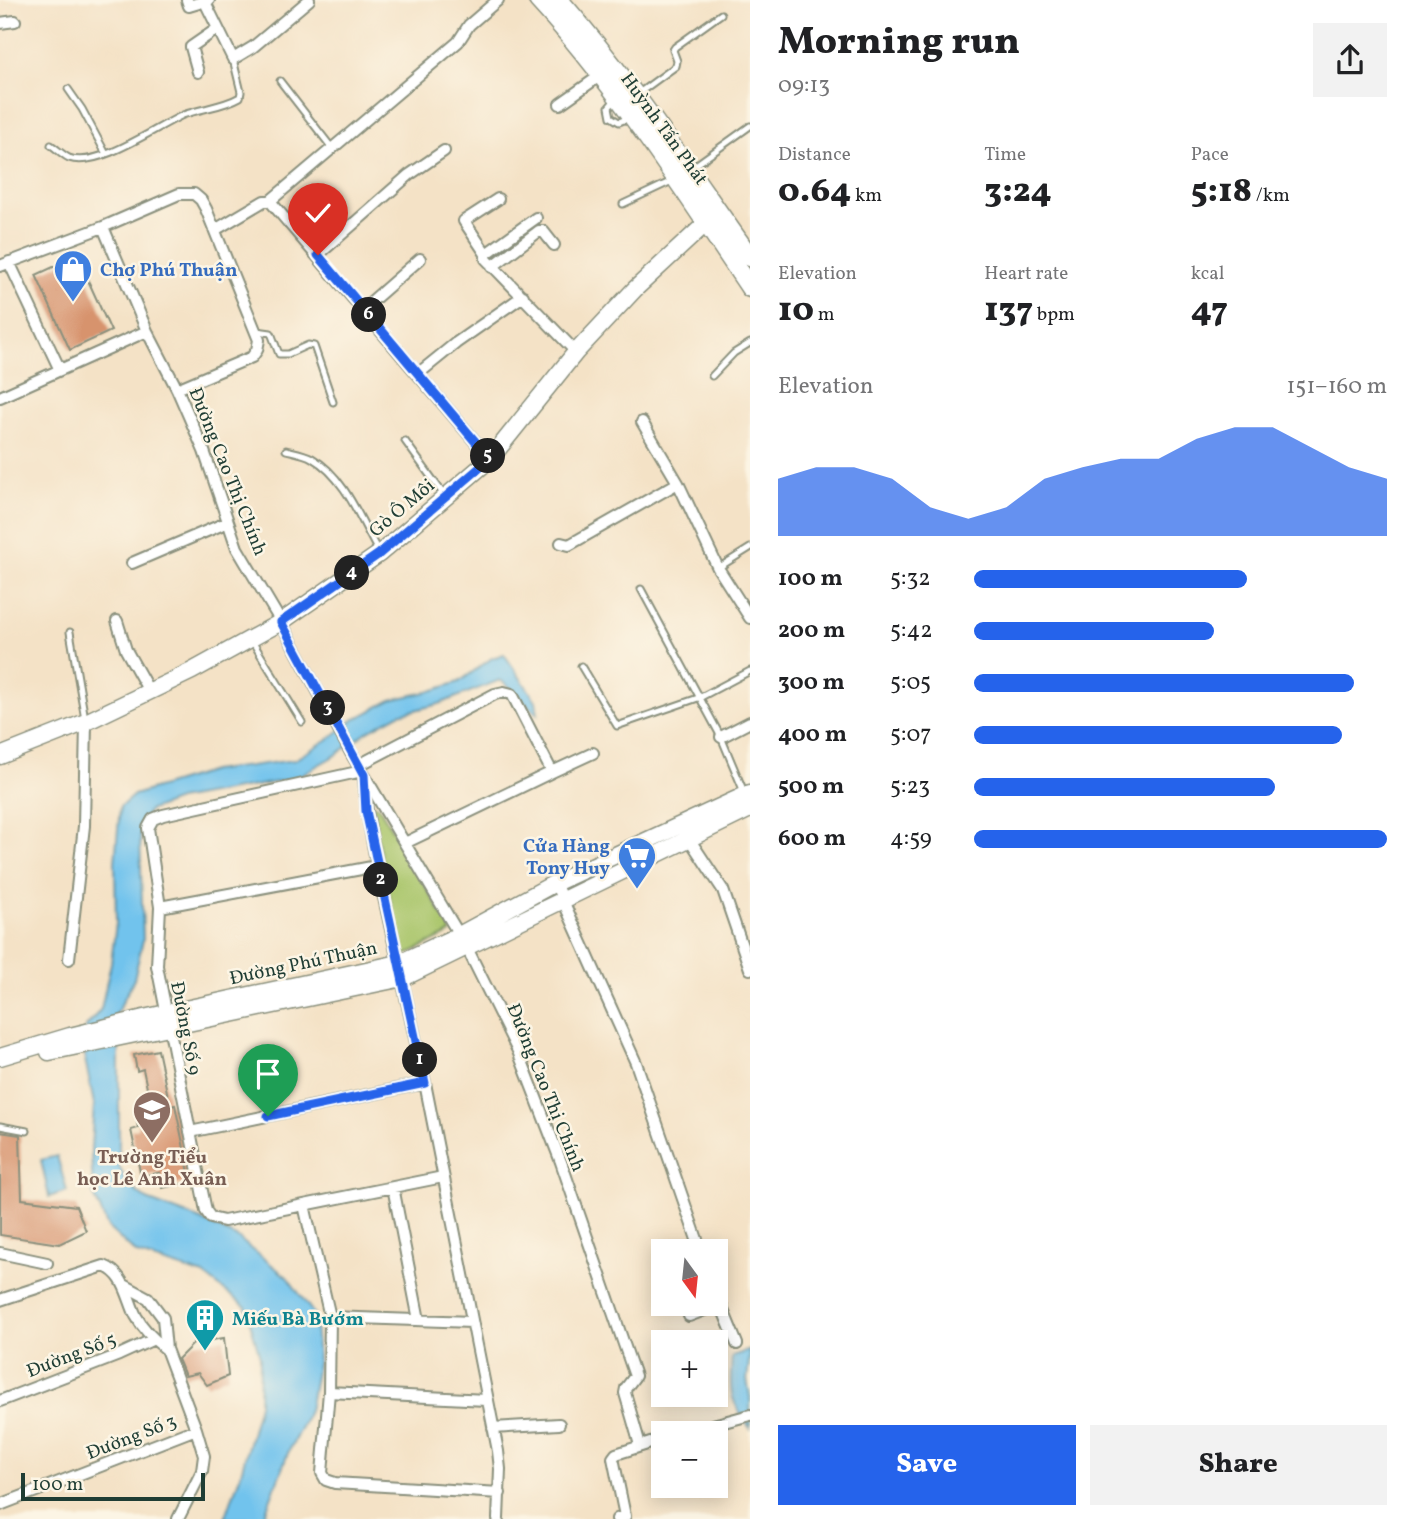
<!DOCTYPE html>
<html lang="en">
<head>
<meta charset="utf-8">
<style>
  :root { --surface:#fff; --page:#f2f2f2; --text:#202124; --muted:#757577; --accent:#2563eb }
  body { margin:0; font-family:Vollkorn,serif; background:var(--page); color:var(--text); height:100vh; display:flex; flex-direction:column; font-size:26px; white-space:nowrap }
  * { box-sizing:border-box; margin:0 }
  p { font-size:23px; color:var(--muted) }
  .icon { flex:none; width:38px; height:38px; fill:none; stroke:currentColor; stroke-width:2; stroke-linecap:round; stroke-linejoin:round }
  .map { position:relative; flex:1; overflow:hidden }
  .panel { display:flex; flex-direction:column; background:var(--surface); width:665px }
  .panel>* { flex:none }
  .needle { width:46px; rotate:165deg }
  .controls { position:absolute; left:651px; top:1239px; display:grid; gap:14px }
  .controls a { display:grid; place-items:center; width:77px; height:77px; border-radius:0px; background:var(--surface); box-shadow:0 4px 18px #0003; font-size:35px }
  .scale { position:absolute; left:21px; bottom:18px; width:184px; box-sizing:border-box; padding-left:7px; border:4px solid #1f3d34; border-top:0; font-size:19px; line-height:24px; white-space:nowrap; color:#1f3d34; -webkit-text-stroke:5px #fcf5e5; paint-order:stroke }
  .pin { position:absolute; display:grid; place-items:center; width:60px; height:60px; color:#fff; margin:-72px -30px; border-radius:50% 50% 50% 0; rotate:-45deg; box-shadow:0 0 7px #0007 }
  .pin .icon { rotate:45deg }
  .km { position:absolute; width:35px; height:35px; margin:-18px; border-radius:50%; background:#222; color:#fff; font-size:19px; line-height:35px; text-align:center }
  .round { display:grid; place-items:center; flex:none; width:74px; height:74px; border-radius:0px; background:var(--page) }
  .overview { display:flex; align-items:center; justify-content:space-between; height:119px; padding:0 28px }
  h1 { font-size:38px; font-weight:800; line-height:52px }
  .metrics { display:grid; grid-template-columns:repeat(3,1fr); gap:10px; height:119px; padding:7px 28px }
  .metrics div { display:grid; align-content:center }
  .metrics b { font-size:35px; font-weight:800 }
  .metrics small { font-size:19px; font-weight:400 }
  .metrics p { font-size:19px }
  .chart { height:196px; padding:14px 28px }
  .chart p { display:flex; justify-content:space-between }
  .chart svg { width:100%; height:126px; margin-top:7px; fill:var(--accent); opacity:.7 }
  .primary-button { display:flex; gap:14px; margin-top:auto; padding:14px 28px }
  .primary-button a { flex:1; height:80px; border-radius:0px; background:var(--accent); color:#fff; font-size:28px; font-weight:800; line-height:80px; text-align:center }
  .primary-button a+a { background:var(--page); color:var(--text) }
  ul { padding:0 28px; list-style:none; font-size:23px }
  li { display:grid; grid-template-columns:112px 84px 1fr; align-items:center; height:52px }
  li i { height:18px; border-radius:9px; background:var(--accent) }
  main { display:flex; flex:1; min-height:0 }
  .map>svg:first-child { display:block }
</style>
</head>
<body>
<main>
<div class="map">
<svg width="750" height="1519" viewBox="0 0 750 1519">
  <rect width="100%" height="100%" fill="#fcf5e5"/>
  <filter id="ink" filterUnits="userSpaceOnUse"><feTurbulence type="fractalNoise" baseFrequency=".0143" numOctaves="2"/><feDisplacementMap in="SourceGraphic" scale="14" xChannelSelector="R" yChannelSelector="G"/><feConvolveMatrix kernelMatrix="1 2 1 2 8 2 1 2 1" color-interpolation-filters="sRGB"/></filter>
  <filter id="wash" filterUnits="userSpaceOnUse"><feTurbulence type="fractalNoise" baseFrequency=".00686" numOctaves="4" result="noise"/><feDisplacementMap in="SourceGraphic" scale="28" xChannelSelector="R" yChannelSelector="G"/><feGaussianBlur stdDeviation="1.57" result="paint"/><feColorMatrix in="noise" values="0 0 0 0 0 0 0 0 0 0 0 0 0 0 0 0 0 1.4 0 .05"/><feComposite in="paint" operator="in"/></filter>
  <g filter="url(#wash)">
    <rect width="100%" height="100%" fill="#f4e2c6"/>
    <path fill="#aac66c" stroke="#648250" stroke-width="2" d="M375 805 380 809 450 928 451 933 406 955 401 948 374 824 372 807Z"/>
    <path fill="#71c3ed" stroke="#488090" stroke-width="2" d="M504 654 536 701 538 714C524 704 516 690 500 680L439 704 399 714 368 731 336 755 293 779 178 800 148 811 140 833 143 940 134 979 114 1019 119 1048V1166L127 1184 147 1200 201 1220 238 1238 287 1277 314 1314 318 1359 309 1411 288 1453 263 1519H225L241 1473 259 1404 260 1357 246 1307 204 1275 137 1254 108 1228 93 1193 91 1148 94 1104 85 1059 86 1027 101 1009 111 963 116 923 115 862 120 807 134 795 212 771 294 760 330 738 351 721 391 700 431 691 459 682 492 658Z
      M57 1156 67 1191 49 1197 41 1160Z
      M750 1350 747 1380 750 1397V1428C729 1400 729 1391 732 1356Z"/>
    <g id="blocks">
      <path fill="#d7936d" d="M77 256 111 331 70 350 36 275Z
        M158 1050 170 1106 175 1105 191 1182 162 1188 159 1173 141 1176 131 1130 138 1128 137 1121 145 1120 143 1114 152 1112 143 1069 137 1071 134 1055Z
        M0 1132 20 1135 22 1199 76 1206 86 1231 59 1244 0 1235Z
        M224 1338 228 1376 207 1385 198 1373 185 1376 178 1359 194 1343Z"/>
    </g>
  </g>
  <g filter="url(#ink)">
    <use href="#blocks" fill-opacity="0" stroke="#8a907d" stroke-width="2"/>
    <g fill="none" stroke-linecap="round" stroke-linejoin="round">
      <g stroke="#8a907d" stroke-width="9">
        <path id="lane" d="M280 81 332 148
          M68 89 82 109 106 154
          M639 93 676 66 677 61 673 50 675 47 721 14
          M615 100 609 107 611 117 619 122 631 117
          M51 145C57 149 63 155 69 158 98 169 156 127 183 115 202 108 223 107 240 97L241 92 233 59
          M690 169 750 126
          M623 204 674 180
          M257 331 271 333 279 354H288L308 345 314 346 333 402
          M712 376 734 353 750 343
          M405 441 444 495
          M286 450C294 452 305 454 312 458 345 477 360 519 378 551
          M718 568 750 548
          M641 589 721 737 744 792
          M70 632 85 719
          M252 641 302 722
          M581 666 617 726 701 697 750 671
          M0 1126 27 1131"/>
      </g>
      <g stroke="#8a907d" stroke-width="14">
        <path id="street" d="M187 0 189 6 209 0
          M205 2 233 59 253 47 309 0
          M0 23 15 21
          M198 72 191 47 217 29
          M560 104 601 75
          M270 201 490 459
          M536 218 486 254V259L576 352
          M103 227 147 331 177 389 204 451 237 548 281 622 351 753 467 948 518 1051 561 1162 635 1376 626 1388 625 1393 640 1445
          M215 230 264 201H270L458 42 469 25 498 0
          M486 254 464 221 498 199
          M318 255 409 175 444 151
          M9 262 60 370
          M0 266 103 227 179 194H194L201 200 206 209 259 340 257 350 252 357 177 389
          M492 267 539 231H543L554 245
          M364 308 420 259
          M419 373 456 343 523 296
          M0 397 147 331
          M642 422 678 483 718 568 750 618
          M561 543 569 545 678 483
          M132 563 228 522
          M117 621 126 650 150 693
          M721 737 750 722
          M359 765 495 694 504 692 512 694 552 772 405 843
          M362 771 163 815 153 819 148 828 160 907 157 966 206 1211 211 1218 224 1221 443 1177
          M552 772 593 753
          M364 778 367 811 377 866 425 1083 498 1451 500 1469 498 1519
          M686 834 723 890 750 969
          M555 883 636 1063 701 1251
          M160 907 377 866
          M69 959 84 826 86 722
          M190 1132 425 1083
          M393 1187 419 1320
          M304 1205 330 1317 329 1392 322 1473 326 1480 335 1483 500 1493
          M0 1253 47 1263
          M124 1285 148 1298 163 1318 166 1349 196 1429 204 1456 202 1471 178 1519
          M716 1293 737 1344
          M0 1300 104 1266C125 1274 127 1297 136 1316 143 1329 154 1340 166 1349
          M689 1316 720 1304
          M330 1317 472 1322
          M329 1392 486 1400
          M0 1401 119 1355 154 1339
          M493 1428 559 1424
          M683 1433 750 1415
          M0 1505 196 1429
          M617 1519 625 1516 613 1458 616 1454 663 1439"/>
      </g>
      <g stroke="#8a907d" stroke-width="19">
        <path id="secondary" d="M0 756 86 722 192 671 281 622 379 554 490 459 576 352 635 289 716 214
          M49 1052 403 978 750 809
          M0 1057 70 1036 148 1017 399 963 459 935 555 883 750 793"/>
      </g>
      <g stroke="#8a907d" stroke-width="21">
        <path id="primary" d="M538 0C619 88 683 189 750 288
          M559 0C630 81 688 170 750 257"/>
      </g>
      <use href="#lane" stroke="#fff" stroke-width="5"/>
      <use href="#street" stroke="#fff" stroke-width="10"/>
      <use href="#secondary" stroke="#fff" stroke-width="16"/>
      <use href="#primary" stroke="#fff" stroke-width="18"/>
    </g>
  </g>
  <g fill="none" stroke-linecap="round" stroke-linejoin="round" filter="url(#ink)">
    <g stroke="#fff" stroke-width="14">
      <path id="route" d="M268 1116 425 1083 366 811 364 775 281 622 379 554 490 459 318 255"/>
    </g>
    <use href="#route" stroke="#2563eb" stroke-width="9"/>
  </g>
  <defs>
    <g id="shop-pin" transform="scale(2.0125)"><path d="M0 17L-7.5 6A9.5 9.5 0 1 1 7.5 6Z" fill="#3f7fe0" stroke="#fcf5e5"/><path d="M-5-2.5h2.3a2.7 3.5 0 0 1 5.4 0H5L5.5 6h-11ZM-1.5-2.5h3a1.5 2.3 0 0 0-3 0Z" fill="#fff"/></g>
    <g id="supermarket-pin" transform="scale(2.0125)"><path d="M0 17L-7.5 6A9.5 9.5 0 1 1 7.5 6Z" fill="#3f7fe0" stroke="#fcf5e5"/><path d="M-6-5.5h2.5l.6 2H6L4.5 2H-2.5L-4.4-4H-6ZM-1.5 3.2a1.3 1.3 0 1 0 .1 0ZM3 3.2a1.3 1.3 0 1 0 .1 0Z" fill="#fff"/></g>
    <g id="school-pin" transform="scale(2.0125)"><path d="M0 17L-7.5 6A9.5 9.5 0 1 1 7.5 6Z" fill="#8d6e63" stroke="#fcf5e5"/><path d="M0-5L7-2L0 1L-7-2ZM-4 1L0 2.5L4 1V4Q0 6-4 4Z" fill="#fff"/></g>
    <g id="building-pin" transform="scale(2.0125)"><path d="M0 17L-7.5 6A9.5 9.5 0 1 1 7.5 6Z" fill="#0f9aa8" stroke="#fcf5e5"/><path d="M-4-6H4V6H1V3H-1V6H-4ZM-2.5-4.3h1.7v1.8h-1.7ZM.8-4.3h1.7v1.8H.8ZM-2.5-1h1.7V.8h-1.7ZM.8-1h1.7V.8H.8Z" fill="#fff"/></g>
  </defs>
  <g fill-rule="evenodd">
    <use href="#shop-pin" x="73" y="269"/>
    <use href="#supermarket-pin" x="637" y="856"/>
    <use href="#school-pin" x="152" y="1110"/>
    <use href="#building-pin" x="205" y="1318"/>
  </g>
  <g text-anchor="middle" stroke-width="5" stroke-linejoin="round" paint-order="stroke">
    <g font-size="19" fill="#1f3d34" stroke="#fcf5e5">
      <text transform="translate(665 128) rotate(54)" y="7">Huỳnh Tấn Phát</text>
      <text transform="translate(229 471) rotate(68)" y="7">Đường Cao Thị Chính</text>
      <text transform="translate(401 507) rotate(-40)" y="7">Gò Ô Môi</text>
      <text transform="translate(303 962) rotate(-12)" y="7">Đường Phú Thuận</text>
      <text transform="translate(187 1028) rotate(79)" y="7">Đường Số 9</text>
      <text transform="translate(547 1087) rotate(68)" y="7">Đường Cao Thị Chính</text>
      <text transform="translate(71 1354) rotate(-21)" y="7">Đường Số 5</text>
      <text transform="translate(131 1436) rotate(-21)" y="7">Đường Số 3</text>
    </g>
    <g font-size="19" font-weight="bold" fill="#366cbe" stroke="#fcf5e5" text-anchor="start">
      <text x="100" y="276">Chợ Phú Thuận</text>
      <text x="610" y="852" text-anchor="end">Cửa Hàng<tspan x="610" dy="22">Tony Huy</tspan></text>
    </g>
    <g font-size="19" font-weight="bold" fill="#785e54" stroke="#fcf5e5">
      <text x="152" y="1163">Trường Tiểu<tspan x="152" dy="22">học Lê Anh Xuân</tspan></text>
    </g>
    <g font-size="19" font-weight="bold" fill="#0d838f" stroke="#fcf5e5" text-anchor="start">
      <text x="232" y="1325">Miếu Bà Bướm</text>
    </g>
  </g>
</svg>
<div class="controls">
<a><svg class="needle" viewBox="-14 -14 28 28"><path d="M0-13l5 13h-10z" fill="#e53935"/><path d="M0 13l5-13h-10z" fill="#757577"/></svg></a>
<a>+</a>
<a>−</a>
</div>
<div class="scale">100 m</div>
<div class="pin" style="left:268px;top:1116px;background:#1e9e55"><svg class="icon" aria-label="arrive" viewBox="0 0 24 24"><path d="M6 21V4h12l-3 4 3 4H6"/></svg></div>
<div class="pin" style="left:318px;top:255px;background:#d93025"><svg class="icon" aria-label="check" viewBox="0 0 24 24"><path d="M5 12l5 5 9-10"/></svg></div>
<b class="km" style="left:420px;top:1060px">1</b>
<b class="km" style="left:381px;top:880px">2</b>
<b class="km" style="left:328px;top:708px">3</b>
<b class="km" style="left:352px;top:573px">4</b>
<b class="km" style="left:488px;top:456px">5</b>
<b class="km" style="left:369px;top:315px">6</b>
</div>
<section class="panel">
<div class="overview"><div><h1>Morning run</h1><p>09:13</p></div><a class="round"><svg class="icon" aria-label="share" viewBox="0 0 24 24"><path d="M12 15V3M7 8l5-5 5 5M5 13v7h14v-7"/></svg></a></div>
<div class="metrics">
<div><p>Distance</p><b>0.64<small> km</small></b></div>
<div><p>Time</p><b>3:24</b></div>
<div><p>Pace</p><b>5:18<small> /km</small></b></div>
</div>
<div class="metrics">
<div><p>Elevation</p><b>10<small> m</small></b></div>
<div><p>Heart rate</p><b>137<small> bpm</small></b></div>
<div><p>kcal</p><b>47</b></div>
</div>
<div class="chart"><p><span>Elevation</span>151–160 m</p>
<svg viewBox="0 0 160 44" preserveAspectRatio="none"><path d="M0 44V24L10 20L20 20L30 24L40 34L50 38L60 34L70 24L80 20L90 17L100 17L110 10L120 6L130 6L140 13L150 20L160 24V44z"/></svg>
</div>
<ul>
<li><b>100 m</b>5:32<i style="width:66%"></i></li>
<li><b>200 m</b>5:42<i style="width:58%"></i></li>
<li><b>300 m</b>5:05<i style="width:92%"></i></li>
<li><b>400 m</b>5:07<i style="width:89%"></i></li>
<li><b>500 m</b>5:23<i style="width:73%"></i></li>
<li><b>600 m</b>4:59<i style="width:100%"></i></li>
</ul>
<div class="primary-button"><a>Save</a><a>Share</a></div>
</section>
</main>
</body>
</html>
